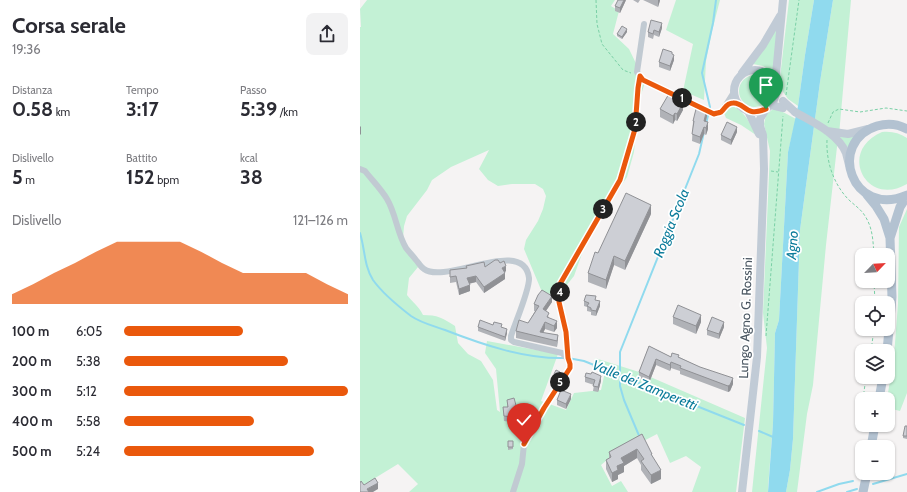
<!DOCTYPE html>
<html lang="it">
<head>
<meta charset="utf-8">
<style>
  :root { --surface:#fff; --page:#f2f2f3; --text:#2b2b33; --muted:#7c7c81; --accent:#ea580c }
  body { margin:0; font-family:Cabin,sans-serif; background:var(--page); color:var(--text); height:100vh; display:flex; flex-direction:column; font-size:15px; white-space:nowrap }
  * { box-sizing:border-box; margin:0 }
  p { font-size:13px; color:var(--muted) }
  .icon { flex:none; width:22px; height:22px; fill:none; stroke:currentColor; stroke-width:2; stroke-linecap:round; stroke-linejoin:round }
  .map { position:relative; flex:1; overflow:hidden }
  .side { display:flex; flex-direction:column; background:var(--surface); width:360px }
  .side>* { flex:none }
  .needle { width:26px; rotate:65deg }
  .fabs { position:absolute; left:495px; top:248px; display:grid; gap:8px }
  .fabs a { display:grid; place-items:center; width:40px; height:40px; border-radius:8px; background:var(--surface); box-shadow:0 1px 3px #0004; font-size:20px }
  .pin { position:absolute; display:grid; place-items:center; width:34px; height:34px; color:#fff; margin:-41px -17px; border-radius:50% 50% 50% 0; rotate:-45deg; box-shadow:0 0 4px #0007 }
  .pin .icon { rotate:45deg }
  .km { position:absolute; width:20px; height:20px; margin:-10px; border-radius:50%; background:#222; color:#fff; font-size:11px; line-height:20px; text-align:center }
  .round { display:grid; place-items:center; flex:none; width:42px; height:42px; border-radius:8px; background:var(--page) }
  .overview { display:flex; align-items:center; justify-content:space-between; height:68px; padding:0 12px }
  h1 { font-size:22px; font-weight:700; line-height:30px }
  .figures { display:grid; grid-template-columns:repeat(3,1fr); gap:6px; height:68px; padding:4px 12px }
  .figures div { display:grid; align-content:center }
  .figures b { font-size:20px; font-weight:700 }
  .figures small { font-size:11px; font-weight:400 }
  .figures p { font-size:11px }
  .chart { height:112px; padding:8px 12px }
  .chart p { display:flex; justify-content:space-between }
  .chart svg { width:100%; height:72px; margin-top:4px; fill:var(--accent); opacity:.7 }
  ul { padding:0 12px; list-style:none; font-size:13px }
  li { display:grid; grid-template-columns:64px 48px 1fr; align-items:center; height:30px }
  li i { height:10px; border-radius:5px; background:var(--accent) }
  main { display:flex; flex:1; min-height:0 }
  .map>svg:first-child { display:block }
</style>
</head>
<body>
<main>
<section class="side">
<div class="overview"><div><h1>Corsa serale</h1><p>19:36</p></div><a class="round"><svg class="icon" aria-label="share" viewBox="0 0 24 24"><path d="M12 15V3M7 8l5-5 5 5M5 13v7h14v-7"/></svg></a></div>
<div class="figures">
<div><p>Distanza</p><b>0.58<small> km</small></b></div>
<div><p>Tempo</p><b>3:17</b></div>
<div><p>Passo</p><b>5:39<small> /km</small></b></div>
</div>
<div class="figures">
<div><p>Dislivello</p><b>5<small> m</small></b></div>
<div><p>Battito</p><b>152<small> bpm</small></b></div>
<div><p>kcal</p><b>38</b></div>
</div>
<div class="chart"><p><span>Dislivello</span>121–126 m</p>
<svg viewBox="0 0 160 44" preserveAspectRatio="none"><path d="M0 44V38L10 32L20 25L30 19L40 12L50 6L60 6L70 6L80 6L90 12L100 19L110 25L120 25L130 25L140 25L150 32L160 38V44z"/></svg>
</div>
<ul>
<li><b>100 m</b>6:05<i style="width:53%"></i></li>
<li><b>200 m</b>5:38<i style="width:73%"></i></li>
<li><b>300 m</b>5:12<i style="width:100%"></i></li>
<li><b>400 m</b>5:58<i style="width:58%"></i></li>
<li><b>500 m</b>5:24<i style="width:85%"></i></li>
</ul>
</section>
<div class="map">
<svg width="547" height="492" viewBox="0 0 547 492">
  <rect width="100%" height="100%" fill="#f5f3f3"/>
  <path fill="#c3f1d5" d="M7 0H255L251 6 259 11 253 34 269 49 285 82 278 105 274 152 267 177 229 234 214 276 198 296 182 292 164 249 166 240 178 221 183 209 186 196 183 189 175 184H152L138 186 128 180 119 169 129 150 91 167 72 180 67 190 47 216 44 226 43 238 58 267 49 278 47 295C53 303 58 305 63 315 77 315 83 318 95 326L98 343 108 354 121 361 133 380 137 410 140 412 136 369 125 353 127 341 198 354 181 401 206 410 214 393 241 390 245 372 232 367 235 358 279 372 385 418 376 492H332L341 467 326 456 310 463 297 434 247 460 241 465 252 486 261 481 268 492H49L58 484 38 464 2 486 0 485V27H1L0 9Z
    M316 0H360L352 31 346 61 344 100 323 91 333 44 306 30Z
    M429 0H454L445 55 438 106 428 99 419 86Z
    M473 0H491L479 135H495L488 148 483 141 478 138 466 245 453 385 447 414 437 492H426L430 470 433 439 440 230 460 82Z
    M419 24 414 73 403 66 393 64Z
    M379 91a16 16 0 1 1 32 0a16 16 0 1 1-32 0Z
    M373 106C385 112 390 123 396 135L381 125 366 118 364 113 366 110Z
    M413 109 421 111 436 119 428 152 419 320 415 333 413 423 408 488V492H392L407 348 403 313 410 151 404 124 406 115Z
    M522 132C532 131 539 133 547 138V184C506 208 477 151 522 132Z
    M547 209V393L540 411 528 408V399H527L534 356 538 304 539 227Z"/>
  <path fill="#90daee" d="M454 0H473L460 82 440 230 433 439 430 470 426 492H408L413 423 415 333 419 320 428 152 438 106 445 55Z"/>
  <g fill="none" stroke-linecap="round" stroke-linejoin="round">
    <path stroke="#90daee" stroke-width="2" d="M346 124 350 107 342 73 353 23 356 0
      M0 233C5 249 4 266 13 280 23 294 38 306 51 316 61 323 74 326 85 330 121 344 164 359 204 358
      M208 358 224 361 384 425
      M399 431 413 437
      M280 438 264 400 260 386V352L339 154 344 132
      M513 484 547 474
      M457 492 479 484 493 481
      M487 492 497 489"/>
    <path stroke="#7ad0a6" stroke-width="1" stroke-dasharray="3 2" stroke-linecap="butt" d="M236 0 237 24 242 44 263 70 271 73
      M426 95 439 0
      M468 123 473 112 479 109 500 112 526 108 547 111
      M467 140C466 161 473 183 488 199 494 205 501 209 505 216 513 228 513 242 514 255
      M411 171 418 172
      M514 281 515 303
      M406 336 423 116
      M207 349 206 331 199 302 200 284 260 180 275 129 278 84
      M511 351 514 329
      M503 399 506 377
      M499 421 502 404"/>
    <path stroke="#c1cad2" stroke-width="6" d="M284 24 277 72 283 80 354 114 362 111 374 92
      M365 106 371 103 379 104
      M0 169 5 171C12 180 21 189 27 199 36 214 37 233 46 248 49 252 53 256 56 260 58 262 61 267 64 269 86 285 164 236 169 278 170 289 155 323 151 336V340L154 342 202 353C207 358 210 361 210 368L184 408 164 444 162 464 153 492"/>
    <path stroke="#c1cbd6" stroke-width="8" d="M374 91a21 21 0 1 1 42 0a21 21 0 1 1-42 0Z
      M382 73 403 45 420 16
      M415 85 423 0
      M411 105 423 108
      M388 111 399 134
      M435 112C452 122 478 133 486 153 487 157 488 161 489 165
      M467 131 488 134 508 129
      M382 492 397 357 404 169 403 135 400 126V119L406 109"/>
    <path stroke="#b3c2d1" stroke-width="9" d="M547 129C538 124 527 123 517 126 466 142 492 219 547 195
      M507 195 516 206 524 219 530 238 532 297 527 351
      M530 238 540 207 547 196
      M519 399 523 377
      M511 447 515 425
      M503 492 507 473"/>
    <path stroke="#c1cbd6" stroke-width="8" d="M423 101 435 112"/>
  </g>
  <path fill="#b0b2b7" d="M266 0 260 13 255 11V6Z
    M273 0H280L278 3Z
    M283 0H300V1L298 7Z
    M302 28 299 37 294 35 293 39 288 37V32Z
    M267 32 262 39 257 36V34Z
    M312 55 314 60 310 71 299 67V62Z
    M323 99V110L317 121 315 120 313 124 300 117V109Z
    M347 116 346 122 348 129 346 135 344 134 340 144 332 141 333 121Z
    M377 132 371 145 361 140V135Z
    M291 214 265 270 254 265 246 289 228 282V273L238 253Z
    M106 266 125 267 146 271 145 272V279L124 293 116 282 109 284 110 291 99 295 96 282 90 283V270L106 268Z
    M224 301 240 306 236 316 231 315V312L227 311V307L224 306Z
    M192 302 186 311 189 318 197 328 194 332 185 329 183 333 198 335V342L197 347 156 338V331L168 323 175 311H174V304Z
    M313 317 341 322 336 334 313 324Z
    M118 327H142L147 333 145 341 118 331Z
    M364 327 359 339 347 335V330Z
    M289 346 311 357H319L373 384 370 391 368 392 320 374V371L311 368 310 371 296 365 289 383 279 378V372Z
    M194 374H200L198 378 194 376Z
    M225 377 241 381 238 392 233 391 234 385 225 382Z
    M211 399 206 409 197 405V400Z
    M147 400 157 414 152 416V422L144 421 143 407H147Z
    M547 426V439L543 438V436Z
    M282 434 292 456 301 479 291 484 281 470V465L277 458 264 466V472L258 475V479L252 482 246 469V460L249 458V452Z
    M148 441 153 447V449L148 450Z"/>
  <path fill="#909195" d="M264 0H266L260 13V8Z
    M298 0H300L298 7Z
    M302 23V28L299 37V32Z
    M267 29V32L262 39V37Z
    M314 55V60L310 71V66Z
    M323 99V110L317 121V114Z
    M347 109V116L344 128V121Z
    M315 113V120L313 124V116Z
    M348 122V129L346 135V128Z
    M1 126V134L0 135V127Z
    M344 127V134L340 144V137Z
    M377 127V132L371 145V140Z
    M291 205V214L265 270V261Z
    M254 256V265L246 289V280Z
    M146 266V271L142 274V268Z
    M145 273V279L124 293V287Z
    M116 276V282L107 284V278Z
    M110 285V291L99 295V289Z
    M192 296V302L183 315V309Z
    M240 301V306L236 316V311Z
    M341 315V322L336 334V326Z
    M197 321V328L194 332V326Z
    M185 322V329L181 337 180 332Z
    M364 322V327L359 339V334Z
    M147 329V333L145 341V337Z
    M296 359V365L289 383V377Z
    M311 362V368L310 371V365Z
    M200 372V374L198 378V376Z
    M241 376V381L238 392V387Z
    M373 378V384L370 391 368 392V386Z
    M211 394V399L206 409V404Z
    M157 409V414L152 416V411Z
    M277 449V458L264 466V472L258 475V479L252 482V473L261 458Z
    M301 470V479L291 484V475Z
    M18 483V489L13 492H7V489Z"/>
  <path fill="#cdcfd5" stroke="#909195" d="M258 0H264L260 8 255 6Z
    M291 20 302 23 299 32 294 30 293 34 288 32Z
    M262 26 267 29 262 37 257 34Z
    M303 49 312 52V54L314 55 310 66 299 62Z
    M310 92 323 99 321 102 323 103 317 114 315 113 313 116 300 109Z
    M337 105 347 109 344 121 348 122 346 128 344 127 340 137 332 134 334 121H333Z
    M367 122 377 127 371 140 361 135Z
    M266 193 291 205 265 261 254 256 246 280 228 273 235 252 238 253Z
    M135 260H138L140 263 144 261 146 266 142 268 145 273 124 287 116 276 107 278 110 285 99 289 96 276 90 277V270L107 268 106 266 124 262 125 267Z
    M182 290 192 296 183 309 189 313 187 317 197 321 194 326 185 322 180 332 198 335 197 341 156 331 159 320 168 323 179 306 174 304 178 295Z
    M226 295 236 296 235 300 240 301 236 311 231 310V308L227 306 229 303 224 301Z
    M318 305 341 315 336 326 313 317Z
    M352 317 364 322 359 334 347 330Z
    M120 320 133 325 134 322 142 324 141 327 147 329 145 337 118 327Z
    M289 346 311 357 312 353 319 355 318 357 340 367 373 378 370 385 368 386 320 368 321 366 311 362 310 365 296 359 289 377 279 372Z
    M196 370 200 372 198 376 194 374Z
    M232 372 241 376 238 387 233 386 235 380 225 377 226 373 231 374Z
    M201 390 211 394 206 404 197 400Z
    M154 398 157 409 152 411V417L144 416 143 407H148L147 400Z
    M545 426H547V436H543Z
    M282 434 292 454H291L301 470 291 475 281 461 284 459 277 449 261 458 264 463 257 466 258 470 252 473 246 460 251 457 249 452Z
    M148 441H153V447H148Z
    M15 478 18 483 7 489 9 492H0V483L1 481 4 485Z"/>
  <g fill="none" stroke-linecap="round" stroke-linejoin="round">
    <g stroke="#fff" stroke-width="8">
      <path id="route" d="M164 444 184 408 210 368V364L208 358 206 332 199 302 200 284 260 180 275 129 278 88 280 76 283 80 354 114C356 113 359 113 361 112 365 109 366 103 373 103 385 102 385 118 406 109"/>
    </g>
    <use href="#route" stroke="#ea580c" stroke-width="5"/>
  </g>
  <g text-anchor="middle" stroke-width="3.5" stroke-linejoin="round" paint-order="stroke">
    <g font-size="13" fill="#4a5661" stroke="#fff">
      <text transform="translate(385 318) rotate(-88)" y="5">Lungo Agno G. Rossini</text>
    </g>
    <g font-size="14" font-style="italic" fill="#0c7c9b" stroke="#fff">
      <text transform="translate(311 223) rotate(-68)" y="5">Roggia Scola</text>
      <text transform="translate(432 245) rotate(-86)" y="5">Agno</text>
      <text transform="translate(285 385) rotate(22)" y="5">Valle dei Zamperetti</text>
    </g>
  </g>
</svg>
<div class="fabs">
<a><svg class="needle" viewBox="-14 -14 28 28"><path d="M0-13l5 13h-10z" fill="#e53935"/><path d="M0 13l5-13h-10z" fill="#7c7c81"/></svg></a>
<a><svg class="icon" aria-label="locate" viewBox="0 0 24 24"><circle cx="12" cy="12" r="6"/><path d="M12 2v4M12 18v4M2 12h4M18 12h4"/></svg></a>
<a><svg class="icon" aria-label="layers" viewBox="0 0 24 24"><path d="M12 4l9 5-9 5-9-5zM3 14l9 5 9-5"/></svg></a>
<a>+</a>
<a>−</a>
</div>
<div class="pin" style="left:406px;top:109px;background:#1e9e55"><svg class="icon" aria-label="arrive" viewBox="0 0 24 24"><path d="M6 21V4h12l-3 4 3 4H6"/></svg></div>
<div class="pin" style="left:164px;top:444px;background:#d93025"><svg class="icon" aria-label="check" viewBox="0 0 24 24"><path d="M5 12l5 5 9-10"/></svg></div>
<b class="km" style="left:322px;top:98px">1</b>
<b class="km" style="left:276px;top:122px">2</b>
<b class="km" style="left:243px;top:209px">3</b>
<b class="km" style="left:200px;top:292px">4</b>
<b class="km" style="left:200px;top:382px">5</b>
</div>
</main>
</body>
</html>
